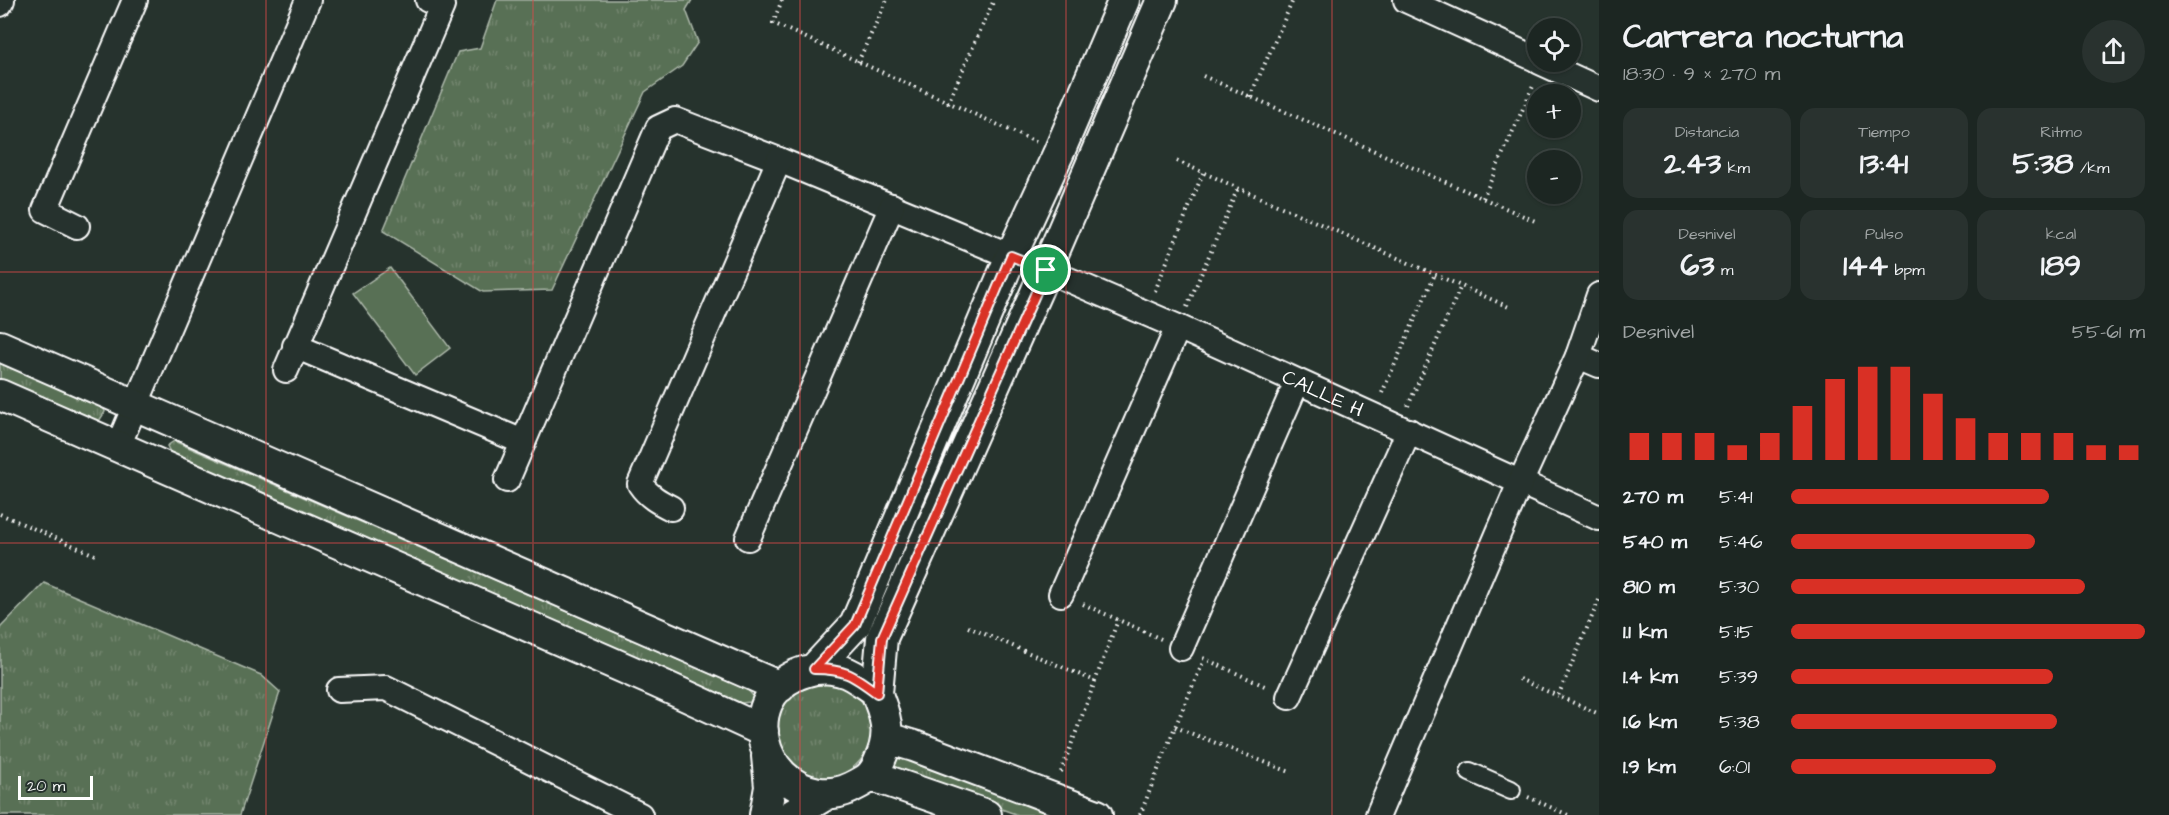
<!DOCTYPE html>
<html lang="es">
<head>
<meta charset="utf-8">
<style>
  :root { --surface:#1c2622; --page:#29322f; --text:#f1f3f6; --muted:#a0a5a5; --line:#3a4340; --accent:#d93025 }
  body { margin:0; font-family:"Architects Daughter",sans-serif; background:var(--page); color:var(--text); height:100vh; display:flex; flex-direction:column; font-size:22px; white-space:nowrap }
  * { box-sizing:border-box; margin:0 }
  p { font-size:20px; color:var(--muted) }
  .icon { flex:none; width:33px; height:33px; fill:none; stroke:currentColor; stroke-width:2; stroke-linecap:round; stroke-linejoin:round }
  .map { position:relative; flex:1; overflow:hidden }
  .sheet { display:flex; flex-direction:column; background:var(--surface); width:570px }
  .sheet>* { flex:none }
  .controls { position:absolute; left:1527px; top:18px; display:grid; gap:12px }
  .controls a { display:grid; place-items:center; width:54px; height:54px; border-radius:50%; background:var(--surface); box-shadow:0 2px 4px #0004,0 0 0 2px var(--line); font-size:30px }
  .scale { position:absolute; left:18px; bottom:15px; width:75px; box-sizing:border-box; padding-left:6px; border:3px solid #fff; border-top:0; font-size:16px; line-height:21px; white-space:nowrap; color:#fff; -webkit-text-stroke:4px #26332d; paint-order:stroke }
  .pin { position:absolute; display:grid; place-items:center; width:51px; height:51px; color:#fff; margin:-26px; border:3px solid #fff; border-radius:50%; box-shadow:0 2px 6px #0007 }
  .round { display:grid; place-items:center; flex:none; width:63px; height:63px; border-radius:32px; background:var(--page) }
  .head { display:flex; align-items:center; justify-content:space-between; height:102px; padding:0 24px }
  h1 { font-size:33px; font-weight:700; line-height:45px }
  .figures { display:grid; grid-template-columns:repeat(3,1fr); gap:9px; height:102px; padding:6px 24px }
  .figures div { display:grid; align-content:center; border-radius:15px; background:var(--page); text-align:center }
  .figures b { font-size:30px; font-weight:700 }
  .figures small { font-size:16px; font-weight:400 }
  .figures p { font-size:16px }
  .chart { height:168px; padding:12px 24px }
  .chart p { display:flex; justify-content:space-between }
  .chart svg { width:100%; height:108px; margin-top:6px; stroke:var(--accent); stroke-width:6 }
  ul { padding:0 24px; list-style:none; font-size:20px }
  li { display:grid; grid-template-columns:96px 72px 1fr; align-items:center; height:45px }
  li i { height:15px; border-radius:8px; background:var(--accent) }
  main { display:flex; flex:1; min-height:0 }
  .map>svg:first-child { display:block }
</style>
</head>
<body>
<main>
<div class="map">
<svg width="1599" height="815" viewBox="0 0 1599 815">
  <defs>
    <pattern id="grass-tufts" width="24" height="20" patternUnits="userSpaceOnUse" patternTransform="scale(1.5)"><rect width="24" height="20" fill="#597055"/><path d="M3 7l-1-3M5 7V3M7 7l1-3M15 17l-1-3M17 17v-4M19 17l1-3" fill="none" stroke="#72856e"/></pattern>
  </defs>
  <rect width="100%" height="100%" fill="#26332d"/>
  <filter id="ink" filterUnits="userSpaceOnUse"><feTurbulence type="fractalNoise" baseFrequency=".0167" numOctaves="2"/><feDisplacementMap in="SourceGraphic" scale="12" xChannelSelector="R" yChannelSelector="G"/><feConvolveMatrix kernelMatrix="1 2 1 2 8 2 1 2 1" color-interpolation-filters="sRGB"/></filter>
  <g filter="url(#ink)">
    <path fill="url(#grass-tufts)" stroke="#acb8aa" stroke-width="1.5" d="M497 0H692L686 10 698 42 682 66 645 92 552 290 483 292 383 231 458 52 480 48Z
      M0 360 103 406 105 412 99 421 91 422 0 383Z
      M174 441 748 690 753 696 750 702 741 703 172 456 167 446Z
      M44 583 261 675 280 692 240 815H0V628Z
      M775 730a48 48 0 1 1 96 0a48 48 0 1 1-96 0Z
      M892 751 1072 815H1018L891 769Z"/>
    <path fill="#597055" stroke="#acb8aa" stroke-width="1.5" d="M390 268 450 348 415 375 353 293Z"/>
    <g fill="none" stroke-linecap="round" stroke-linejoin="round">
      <g stroke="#fff" stroke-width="22">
        <path id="pedestrian" d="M1470 772 1511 790"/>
      </g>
      <g stroke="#fff" stroke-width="28">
        <g id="minor">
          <path d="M1406 0 1538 60"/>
          <path d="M0 4 2 0"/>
          <path d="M1540 62 1599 89"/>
          <path d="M77 226 45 210 135 0"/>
          <path id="s1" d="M1046 270 1178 327 1599 518"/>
          <path d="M295 346 523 442"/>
          <path d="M1578 356 1599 365"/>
          <path d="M286 370 442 6 428 0"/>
          <path d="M118 446 308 0"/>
          <path d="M507 480 658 128 675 120 779 160 1011 256"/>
          <path d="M671 508C659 502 648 496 640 484L779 160"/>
          <path d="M748 538 892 206"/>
          <path d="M1061 594 1178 327"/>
          <path d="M1181 648 1297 382"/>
          <path d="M339 690 386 688 640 815"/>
          <path d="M1289 697 1409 431"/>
          <path d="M1378 815 1520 483 1578 356 1599 295"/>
        </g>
      </g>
      <g stroke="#fff" stroke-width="34">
        <path id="tertiary" d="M0 346 780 687
          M0 395 656 682 763 731
          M814 669 855 625 1011 256 1059 152 1124 0
          M814 669C820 669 826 668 832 669 843 670 853 675 861 681 866 684 873 688 876 692 878 694 878 698 879 700 888 723 890 739 879 762 872 778 866 780 850 788 840 793 829 794 819 793 760 785 739 701 796 675 802 672 808 671 814 669Z
          M877 693 882 638 1046 270 1162 0
          M887 738 914 746 1097 815
          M873 776 986 815
          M765 815 770 787 767 756
          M792 815 827 794"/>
      </g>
      <path stroke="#fff" stroke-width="4" stroke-dasharray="1.5 4.5" stroke-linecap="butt" d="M782 0 773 23 1036 142
        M858 62 887 0
        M1203 76 1535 221
        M1250 97 1293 0
        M948 103 994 0
        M1177 161 1511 308
        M1483 198 1534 84
        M1155 291 1203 173
        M1187 307 1238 188
        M1382 393 1435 274
        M1408 406 1461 286
        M0 514 95 555
        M1599 600 1558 696 1599 714
        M1083 604 1161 639
        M968 627 1095 681
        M1203 658 1267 687
        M1519 679 1558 696
        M1175 727 1290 772
        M1061 772 1118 620
        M1528 797 1568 815
        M1140 815 1175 727 1204 660"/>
      <use href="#pedestrian" stroke="#26332d" stroke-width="18"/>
      <use href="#minor" stroke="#26332d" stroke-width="24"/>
      <use href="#tertiary" stroke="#26332d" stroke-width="30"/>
    </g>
  </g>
  <g fill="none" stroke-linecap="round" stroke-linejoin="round" filter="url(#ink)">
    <g stroke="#fff" stroke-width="12">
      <path id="route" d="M1011 256 1046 270 882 638 877 693C853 675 845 669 814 669L855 625Z"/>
    </g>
    <use href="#route" stroke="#d93025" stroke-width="8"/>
  </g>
  <path fill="none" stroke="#dc4848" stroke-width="1.5" stroke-opacity="0.55" d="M266 0V815M533 0V815M800 0V815M1066 0V815M1332 0V815M0 272H1599M0 543H1599"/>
  <g text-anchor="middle" stroke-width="4.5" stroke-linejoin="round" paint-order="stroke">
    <g font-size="20" fill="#fff" stroke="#26332d">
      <text dy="7" stroke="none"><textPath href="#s1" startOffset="303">CALLE H</textPath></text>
    </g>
  </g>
</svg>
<div class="controls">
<a><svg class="icon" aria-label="locate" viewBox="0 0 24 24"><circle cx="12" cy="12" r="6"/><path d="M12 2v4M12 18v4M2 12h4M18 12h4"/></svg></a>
<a>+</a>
<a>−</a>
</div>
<div class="scale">20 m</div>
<div class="pin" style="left:1046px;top:270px;background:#1e9e55"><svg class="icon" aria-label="arrive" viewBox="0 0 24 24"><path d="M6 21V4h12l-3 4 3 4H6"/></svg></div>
</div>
<section class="sheet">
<div class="head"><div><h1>Carrera nocturna</h1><p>18:30 · 9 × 270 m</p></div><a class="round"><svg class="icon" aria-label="share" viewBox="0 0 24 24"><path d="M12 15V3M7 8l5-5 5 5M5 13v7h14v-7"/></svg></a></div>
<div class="figures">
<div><p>Distancia</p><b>2.43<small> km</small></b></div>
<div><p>Tiempo</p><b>13:41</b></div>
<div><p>Ritmo</p><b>5:38<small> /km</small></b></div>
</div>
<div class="figures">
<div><p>Desnivel</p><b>63<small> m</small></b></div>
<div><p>Pulso</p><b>144<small> bpm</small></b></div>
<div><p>kcal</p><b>189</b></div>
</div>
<div class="chart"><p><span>Desnivel</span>55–61 m</p>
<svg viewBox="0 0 160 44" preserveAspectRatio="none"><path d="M5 44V33M15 44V33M25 44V33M35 44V38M45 44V33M55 44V22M65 44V11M75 44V6M85 44V6M95 44V17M105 44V27M115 44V33M125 44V33M135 44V33M145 44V38M155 44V38"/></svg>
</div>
<ul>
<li><b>270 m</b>5:41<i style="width:73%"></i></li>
<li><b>540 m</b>5:46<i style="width:69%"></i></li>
<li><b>810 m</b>5:30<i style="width:83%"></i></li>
<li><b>1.1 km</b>5:15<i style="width:100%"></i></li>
<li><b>1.4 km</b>5:39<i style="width:74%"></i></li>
<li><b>1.6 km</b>5:38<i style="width:75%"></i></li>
<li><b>1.9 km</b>6:01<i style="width:58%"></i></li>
</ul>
</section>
</main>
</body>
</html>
